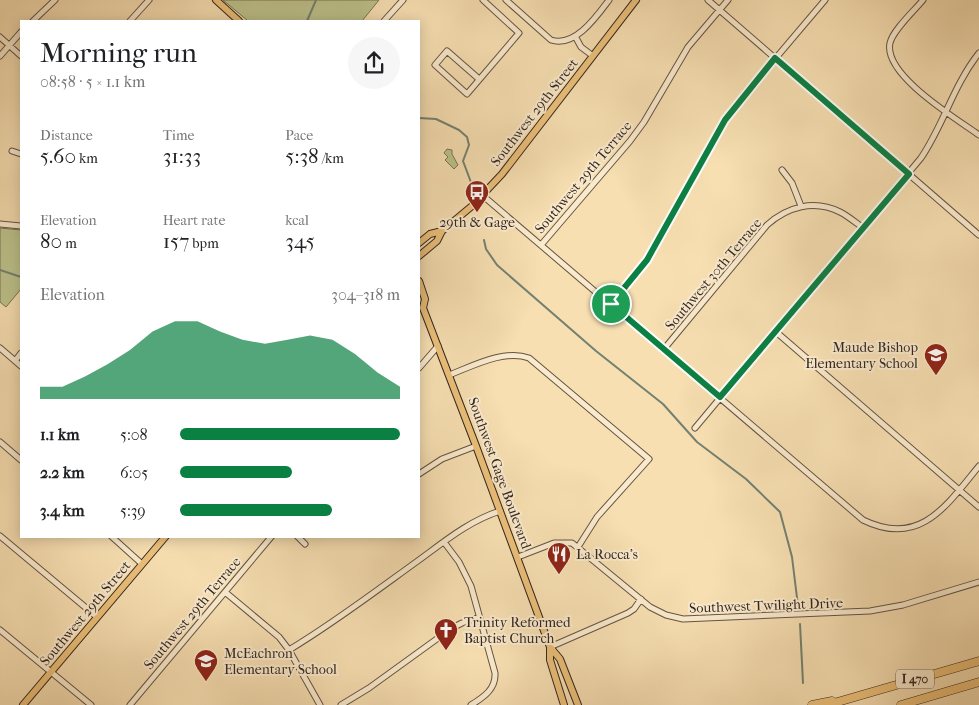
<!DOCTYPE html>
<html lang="en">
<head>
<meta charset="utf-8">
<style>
  :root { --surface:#fff; --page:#f6f6f6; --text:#202124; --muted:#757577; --accent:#0b8043 }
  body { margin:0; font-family:"IM FELL French Canon",serif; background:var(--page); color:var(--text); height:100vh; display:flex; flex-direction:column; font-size:19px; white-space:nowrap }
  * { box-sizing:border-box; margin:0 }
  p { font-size:16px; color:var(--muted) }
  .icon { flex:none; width:28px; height:28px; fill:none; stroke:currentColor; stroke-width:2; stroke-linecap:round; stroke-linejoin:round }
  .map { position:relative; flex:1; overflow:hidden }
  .details { position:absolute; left:20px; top:20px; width:400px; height:518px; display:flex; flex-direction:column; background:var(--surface); border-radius:0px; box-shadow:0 2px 12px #0003 }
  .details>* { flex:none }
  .pin { position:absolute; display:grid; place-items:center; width:42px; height:42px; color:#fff; margin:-21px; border:2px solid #fff; border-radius:50%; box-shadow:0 1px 5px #0007 }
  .round { display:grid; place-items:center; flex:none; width:52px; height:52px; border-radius:26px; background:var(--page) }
  .summary { display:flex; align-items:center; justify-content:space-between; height:85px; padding:0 20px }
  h1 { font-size:28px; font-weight:600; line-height:38px }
  .figures { display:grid; grid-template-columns:repeat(3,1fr); gap:8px; height:85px; padding:5px 20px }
  .figures div { display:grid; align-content:center }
  .figures b { font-size:21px; font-weight:600 }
  .figures small { font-size:14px; font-weight:400 }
  .figures p { font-size:14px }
  .chart { height:140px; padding:10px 20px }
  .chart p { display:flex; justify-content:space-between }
  .chart svg { width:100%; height:90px; margin-top:5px; fill:var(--accent); opacity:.7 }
  ul { padding:0 20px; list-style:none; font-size:16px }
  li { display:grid; grid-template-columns:80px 60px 1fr; align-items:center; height:38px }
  li i { height:12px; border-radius:6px; background:var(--accent) }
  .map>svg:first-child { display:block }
</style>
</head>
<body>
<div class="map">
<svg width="979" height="705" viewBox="0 0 979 705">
  <rect width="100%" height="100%" fill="#f7dfb2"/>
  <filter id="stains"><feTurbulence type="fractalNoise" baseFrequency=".004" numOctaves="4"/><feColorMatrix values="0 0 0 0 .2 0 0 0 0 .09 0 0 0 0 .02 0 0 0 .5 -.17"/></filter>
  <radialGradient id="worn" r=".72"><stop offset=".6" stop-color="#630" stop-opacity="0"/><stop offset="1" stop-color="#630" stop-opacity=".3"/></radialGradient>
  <path fill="#bdc28c" stroke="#787456" d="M223 0H379L362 21H248Z
    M447 149 452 150V154L458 165 454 169 445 160 448 157 444 153Z
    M0 228 21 230V289L6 307 0 302Z"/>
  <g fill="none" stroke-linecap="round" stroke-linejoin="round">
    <path stroke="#738171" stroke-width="2" d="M307 21 316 0
      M419 118 436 119 459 130 467 137 469 145 463 161 472 185
      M484 240 486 249 497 265 596 351 663 404 697 442 746 479 780 512 792 557 798 606
      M0 270 21 277
      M800 624 803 683"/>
    <g stroke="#635444" stroke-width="7">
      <path id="minor" d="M506 0 551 40C575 48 597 16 609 0
        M708 0 979 235
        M923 0C914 11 893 30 890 43 883 75 957 119 979 135
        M33 21 55 0
        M130 21 149 0
        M384 21 403 0
        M575 36 581 47 593 56
        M0 37 21 56
        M0 56 21 32
        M479 79 447 51 435 65 467 94 519 33 483 0
        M12 151 21 154
        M782 170 792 183 801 206
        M482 195 863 520C920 548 947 505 979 466
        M0 224 21 226
        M541 245 630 141 644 122 688 47 728 0
        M611 304 647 260 725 119 737 104 825 0
        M775 331 979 507
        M0 348 21 366
        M664 349 767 225C787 207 814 199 840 212 848 216 855 222 863 228
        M15 361 21 353
        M419 368 438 346
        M449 375C473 366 504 349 529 358L649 459 597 517 578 547
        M695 428 921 158C944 124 953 86 979 53
        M0 442 21 460
        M419 474 442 459 476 446
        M0 536 97 617
        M111 536 142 564
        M297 536 305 544
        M444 542 459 562 471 586 495 673C496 689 484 697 471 705
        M518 557 554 543H572L650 607 666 615 683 619 870 611 903 605 979 582
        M225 592 279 637 289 650 320 705
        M0 630 91 705
        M550 647 628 613 634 609 641 599
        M289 650C334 623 376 591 419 560 445 541 469 521 500 511
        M130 705 272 536
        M341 705 369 688 452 628 462 623 479 617"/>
    </g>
    <g stroke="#322620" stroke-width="8">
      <path id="major" d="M216 0 239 21
        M419 243 430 234 442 231
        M419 256 437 241 442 231 472 206 502 174 636 0
        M419 281 425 299 423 308 476 446 550 647 560 659 578 705
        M550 647V660L564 705
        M23 705 166 536"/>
    </g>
    <g stroke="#322620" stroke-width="9">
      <path id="highway" d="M812 705 832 701
        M827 705 979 661
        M901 705 979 682"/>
    </g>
    <use href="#minor" stroke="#faeacd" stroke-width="5"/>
    <use href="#major" stroke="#ecc079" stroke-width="6"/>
    <use href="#highway" stroke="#ecc079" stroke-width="8"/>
  </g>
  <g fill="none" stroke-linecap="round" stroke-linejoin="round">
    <g stroke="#fff" stroke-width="10">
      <path id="route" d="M775 58 909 174 720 397 611 304 647 260 725 120Z"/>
    </g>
    <use href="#route" stroke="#0b8043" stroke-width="6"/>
  </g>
  <defs>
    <g id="bus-pin" transform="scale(1.25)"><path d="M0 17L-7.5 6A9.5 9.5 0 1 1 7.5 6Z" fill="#8f2418" stroke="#faeacd"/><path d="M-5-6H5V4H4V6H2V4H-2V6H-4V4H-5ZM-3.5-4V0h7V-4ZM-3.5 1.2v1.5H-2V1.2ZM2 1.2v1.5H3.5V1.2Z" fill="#fff"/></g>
    <g id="school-pin" transform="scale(1.25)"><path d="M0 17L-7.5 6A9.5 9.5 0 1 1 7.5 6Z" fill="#8f2418" stroke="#faeacd"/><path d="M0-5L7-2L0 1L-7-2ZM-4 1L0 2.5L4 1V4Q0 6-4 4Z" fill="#fff"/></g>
    <g id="restaurant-pin" transform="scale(1.25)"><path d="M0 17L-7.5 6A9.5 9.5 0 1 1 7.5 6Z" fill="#8f2418" stroke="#faeacd"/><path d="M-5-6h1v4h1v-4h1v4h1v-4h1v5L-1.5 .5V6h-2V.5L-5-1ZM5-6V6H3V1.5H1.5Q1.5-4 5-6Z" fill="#fff"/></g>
    <g id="church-pin" transform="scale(1.25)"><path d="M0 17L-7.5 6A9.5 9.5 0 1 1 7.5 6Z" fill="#8f2418" stroke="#faeacd"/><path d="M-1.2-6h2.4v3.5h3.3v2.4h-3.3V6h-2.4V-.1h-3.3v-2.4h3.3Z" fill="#fff"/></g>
  </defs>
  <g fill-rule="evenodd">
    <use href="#bus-pin" x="477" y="192"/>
    <use href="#school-pin" x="936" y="355"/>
    <use href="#restaurant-pin" x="559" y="554"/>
    <use href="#church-pin" x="446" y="630"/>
    <use href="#school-pin" x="206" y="661"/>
  </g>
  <g text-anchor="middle" stroke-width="4" stroke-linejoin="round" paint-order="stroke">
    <rect fill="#faeacd" stroke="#6e6154" stroke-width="1" x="896" y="669.5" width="38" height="19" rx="4"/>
    <g font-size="12" font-weight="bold" fill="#322620">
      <text x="915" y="683">I 470</text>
    </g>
    <g font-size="14" fill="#322620" stroke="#faeacd">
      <text transform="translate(534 112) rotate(-52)" y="5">Southwest 29th Street</text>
      <text transform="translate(583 177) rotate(-50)" y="5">Southwest 29th Terrace</text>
      <text transform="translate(713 274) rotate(-50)" y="5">Southwest 30th Terrace</text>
      <text transform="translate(500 473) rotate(70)" y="5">Southwest Gage Boulevard</text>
      <text transform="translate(766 605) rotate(-2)" y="5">Southwest Twilight Drive</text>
      <text transform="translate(85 613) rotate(-50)" y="5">Southwest 29th Street</text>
      <text transform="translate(192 613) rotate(-50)" y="5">Southwest 29th Terrace</text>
    </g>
    <g font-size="14" fill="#322620" stroke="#faeacd" text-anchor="start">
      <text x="477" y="227" text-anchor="middle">29th &amp; Gage</text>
      <text x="918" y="352" text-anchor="end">Maude Bishop<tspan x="918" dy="16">Elementary School</tspan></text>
      <text x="576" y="559">La Rocca's</text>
      <text x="464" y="627">Trinity Reformed<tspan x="464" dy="16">Baptist Church</tspan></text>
      <text x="224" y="658">McEachron<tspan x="224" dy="16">Elementary School</tspan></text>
    </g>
  </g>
  <rect width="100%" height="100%" filter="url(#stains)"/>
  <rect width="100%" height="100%" fill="url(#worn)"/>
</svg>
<div class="pin" style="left:611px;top:304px;background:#1e9e55"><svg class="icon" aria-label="arrive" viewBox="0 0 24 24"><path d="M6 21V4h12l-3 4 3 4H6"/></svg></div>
<section class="details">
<div class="summary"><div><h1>Morning run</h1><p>08:58 · 5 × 1.1 km</p></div><a class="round"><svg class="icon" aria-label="share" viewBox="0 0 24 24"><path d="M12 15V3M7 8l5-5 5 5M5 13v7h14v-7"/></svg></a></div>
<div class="figures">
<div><p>Distance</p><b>5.60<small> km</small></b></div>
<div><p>Time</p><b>31:33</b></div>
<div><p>Pace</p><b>5:38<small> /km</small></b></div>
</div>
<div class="figures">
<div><p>Elevation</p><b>80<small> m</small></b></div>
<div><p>Heart rate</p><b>157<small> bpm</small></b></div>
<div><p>kcal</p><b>345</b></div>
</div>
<div class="chart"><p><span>Elevation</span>304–318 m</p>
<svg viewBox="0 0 160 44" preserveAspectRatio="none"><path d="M0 44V38L10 38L20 33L30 27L40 20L50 11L60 6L70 6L80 11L90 15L100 17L110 15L120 13L130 15L140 22L150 31L160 38V44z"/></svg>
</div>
<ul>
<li><b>1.1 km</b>5:08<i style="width:100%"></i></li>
<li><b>2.2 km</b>6:05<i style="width:51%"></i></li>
<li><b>3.4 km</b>5:39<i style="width:69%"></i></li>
</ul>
</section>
</div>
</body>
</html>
